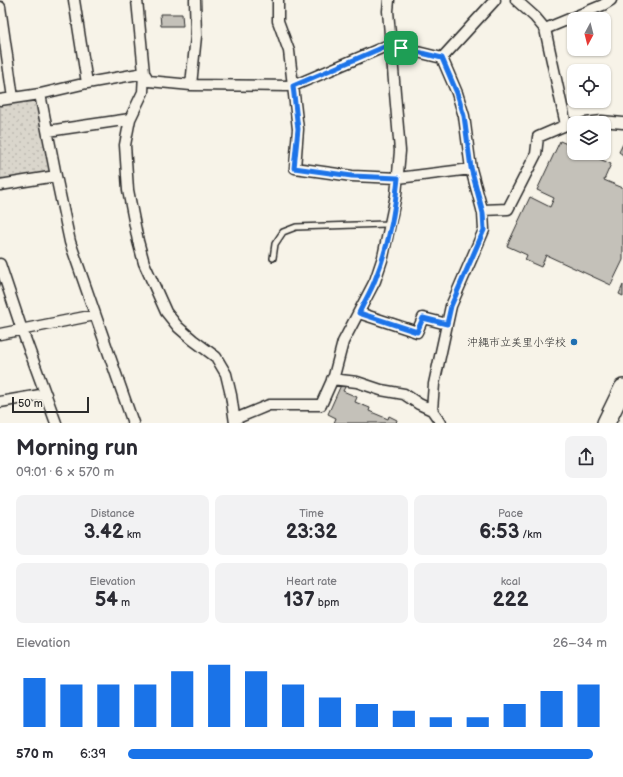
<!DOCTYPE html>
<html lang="en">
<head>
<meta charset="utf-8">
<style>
  :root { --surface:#fff; --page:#f2f2f3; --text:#2b2b33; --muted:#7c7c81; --accent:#1a73e8 }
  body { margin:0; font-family:"Balsamiq Sans","Klee One",sans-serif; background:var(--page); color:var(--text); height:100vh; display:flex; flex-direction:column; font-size:15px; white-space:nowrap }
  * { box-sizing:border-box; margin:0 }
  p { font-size:13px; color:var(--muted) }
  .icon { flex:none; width:22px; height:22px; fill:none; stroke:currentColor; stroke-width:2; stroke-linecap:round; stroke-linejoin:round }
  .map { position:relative; height:423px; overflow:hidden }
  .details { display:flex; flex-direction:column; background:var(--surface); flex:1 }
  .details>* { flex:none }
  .needle { width:26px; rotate:187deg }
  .buttons { position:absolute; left:567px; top:12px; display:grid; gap:8px }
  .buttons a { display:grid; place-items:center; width:44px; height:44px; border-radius:8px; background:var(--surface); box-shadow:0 1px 3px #0004; font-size:20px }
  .scale { position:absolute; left:12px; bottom:10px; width:77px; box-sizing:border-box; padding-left:4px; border:2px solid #2b2b2b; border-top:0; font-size:11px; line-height:14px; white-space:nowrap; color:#2b2b2b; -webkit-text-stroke:3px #f7f3e8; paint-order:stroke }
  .pin { position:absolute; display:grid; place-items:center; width:34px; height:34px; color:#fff; margin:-17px; border-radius:8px; box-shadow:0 2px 6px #0006 }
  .round { display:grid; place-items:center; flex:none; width:42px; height:42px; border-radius:8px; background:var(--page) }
  .overview { display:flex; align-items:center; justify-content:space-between; height:68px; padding:0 16px }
  h1 { font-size:22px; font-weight:600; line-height:30px }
  .metrics { display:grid; grid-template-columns:repeat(3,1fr); gap:6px; height:68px; padding:4px 16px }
  .metrics div { display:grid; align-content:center; border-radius:8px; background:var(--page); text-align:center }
  .metrics b { font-size:20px; font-weight:600 }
  .metrics small { font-size:11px; font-weight:400 }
  .metrics p { font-size:11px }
  .chart { height:112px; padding:8px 16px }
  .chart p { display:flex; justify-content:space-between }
  .chart svg { width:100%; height:72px; margin-top:4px; stroke:var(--accent); stroke-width:6 }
  ul { padding:0 16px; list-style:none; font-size:13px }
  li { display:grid; grid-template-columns:64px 48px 1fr; align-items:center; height:30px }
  li i { height:10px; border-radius:5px; background:var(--accent) }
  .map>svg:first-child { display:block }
</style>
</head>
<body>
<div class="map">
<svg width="623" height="423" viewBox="0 0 623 423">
  <defs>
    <pattern id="park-dots" width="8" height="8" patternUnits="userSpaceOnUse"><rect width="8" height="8" fill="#dad6cc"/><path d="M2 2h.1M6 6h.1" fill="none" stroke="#bbb8af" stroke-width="1.8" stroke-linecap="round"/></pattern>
  </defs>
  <rect width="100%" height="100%" fill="#f7f3e8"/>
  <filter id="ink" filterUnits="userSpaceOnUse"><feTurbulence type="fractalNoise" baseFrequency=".025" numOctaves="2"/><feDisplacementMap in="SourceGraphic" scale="8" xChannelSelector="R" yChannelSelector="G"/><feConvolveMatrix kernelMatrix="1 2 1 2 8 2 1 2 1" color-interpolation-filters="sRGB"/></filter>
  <g filter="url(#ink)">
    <path fill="url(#park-dots)" stroke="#82807c" d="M40 94 56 176 0 185V100Z"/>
    <path fill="#c4c1b9" stroke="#2b2b2b" d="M160 14H182L183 26H161Z
      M560 141 574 147V153H586L611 164 604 180 623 188V260L611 285 546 255 541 267 525 260 527 255 507 246 530 197 550 207 554 198 537 190Z
      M623 144V155L619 152Z
      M623 285V296L619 294Z
      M341 385 345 387 343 391 357 397 355 402 370 408 369 411 388 419 389 416 397 420 396 423H334L336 418 328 414Z"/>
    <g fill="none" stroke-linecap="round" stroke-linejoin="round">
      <g stroke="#2b2b2b" stroke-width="8">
        <path id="service" d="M273 258 275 244 283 232 296 227 386 224 390 222"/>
      </g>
      <g stroke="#2b2b2b" stroke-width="13">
        <path id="minor" d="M74 0 87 83
          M137 0 144 73 143 92 130 119 125 145 128 190 138 241 144 263 166 312 178 327 193 340 216 357 226 374 231 395 235 423
          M278 0V21L289 51 298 129 295 168 352 176 398 178 471 169
          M516 0 535 17 545 29 566 125 574 124
          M0 7 13 98
          M545 29 603 5 611 0
          M191 85 196 36 195 0
          M40 94 56 176
          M0 100 40 94 87 83 144 73 149 81 191 85 293 86 391 44 401 48 442 58 495 0
          M585 123 602 121 623 123
          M48 131 130 119
          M0 185 56 176 70 242 133 423
          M482 210 508 209 536 154 538 137 566 125
          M0 264 22 330 56 423
          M359 313 417 332 423 318 447 324
          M0 334 95 315
          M332 379 357 382 381 390 404 394 419 404 432 410 441 423
          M0 402 46 394
          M432 410 434 384 451 306 484 230 483 213 471 169 464 116 457 93 442 58
          M235 419 269 405H321L334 376 343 342 375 281 383 257 396 195 400 151 388 11 389 0"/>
      </g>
      <g stroke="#2b2b2b" stroke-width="20">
        <path id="trunk" d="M606 423 623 388"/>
      </g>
      <use href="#service" stroke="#f7f3e8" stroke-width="5"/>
      <use href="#minor" stroke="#f7f3e8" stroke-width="10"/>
      <use href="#trunk" stroke="#f7f3e8" stroke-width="17"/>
    </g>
  </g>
  <g fill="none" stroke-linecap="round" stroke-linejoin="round" filter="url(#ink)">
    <g stroke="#fff" stroke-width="8">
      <path id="route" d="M391 44 401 48 442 58 457 93 464 116 471 168 483 213 484 230 451 306 447 324 423 318 417 332 359 313C364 302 371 291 375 280 388 248 395 212 398 178L352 176 294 168 298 129 293 86Z"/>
    </g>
    <use href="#route" stroke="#1a73e8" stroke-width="5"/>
  </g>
  <circle fill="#1f6fb2" stroke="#f7f3e8" stroke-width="1.5" cx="574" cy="342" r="4"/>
  <g text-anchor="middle" stroke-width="3" stroke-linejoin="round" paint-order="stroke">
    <g font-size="11" fill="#2b2b2b" stroke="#f7f3e8" text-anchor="end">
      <text x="566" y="346">沖縄市立美里小学校</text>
    </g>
  </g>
</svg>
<div class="buttons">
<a><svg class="needle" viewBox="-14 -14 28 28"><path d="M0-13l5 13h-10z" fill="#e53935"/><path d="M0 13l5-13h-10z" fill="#7c7c81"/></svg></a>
<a><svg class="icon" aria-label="locate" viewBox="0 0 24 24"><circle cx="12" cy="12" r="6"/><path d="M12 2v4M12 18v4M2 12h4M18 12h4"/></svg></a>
<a><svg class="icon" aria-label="layers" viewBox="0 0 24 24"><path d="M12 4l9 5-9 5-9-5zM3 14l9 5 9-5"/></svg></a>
</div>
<div class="scale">50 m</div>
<div class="pin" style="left:401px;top:48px;background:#1e9e55"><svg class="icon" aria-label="arrive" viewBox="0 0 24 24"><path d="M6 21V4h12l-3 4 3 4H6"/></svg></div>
</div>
<section class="details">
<div class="overview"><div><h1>Morning run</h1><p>09:01 · 6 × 570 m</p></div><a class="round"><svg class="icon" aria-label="share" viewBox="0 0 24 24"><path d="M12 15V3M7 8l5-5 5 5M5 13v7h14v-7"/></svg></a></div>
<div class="metrics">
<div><p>Distance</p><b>3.42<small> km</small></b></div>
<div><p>Time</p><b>23:32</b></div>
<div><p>Pace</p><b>6:53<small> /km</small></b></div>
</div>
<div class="metrics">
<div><p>Elevation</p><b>54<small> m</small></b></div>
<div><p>Heart rate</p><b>137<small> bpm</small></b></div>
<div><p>kcal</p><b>222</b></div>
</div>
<div class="chart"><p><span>Elevation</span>26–34 m</p>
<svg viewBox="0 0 160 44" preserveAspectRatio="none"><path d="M5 44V14M15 44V18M25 44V18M35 44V18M45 44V10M55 44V6M65 44V10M75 44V18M85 44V26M95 44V30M105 44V34M115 44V38M125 44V38M135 44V30M145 44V22M155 44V18"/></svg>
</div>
<ul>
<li><b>570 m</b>6:39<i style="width:97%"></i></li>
</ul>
</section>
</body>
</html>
